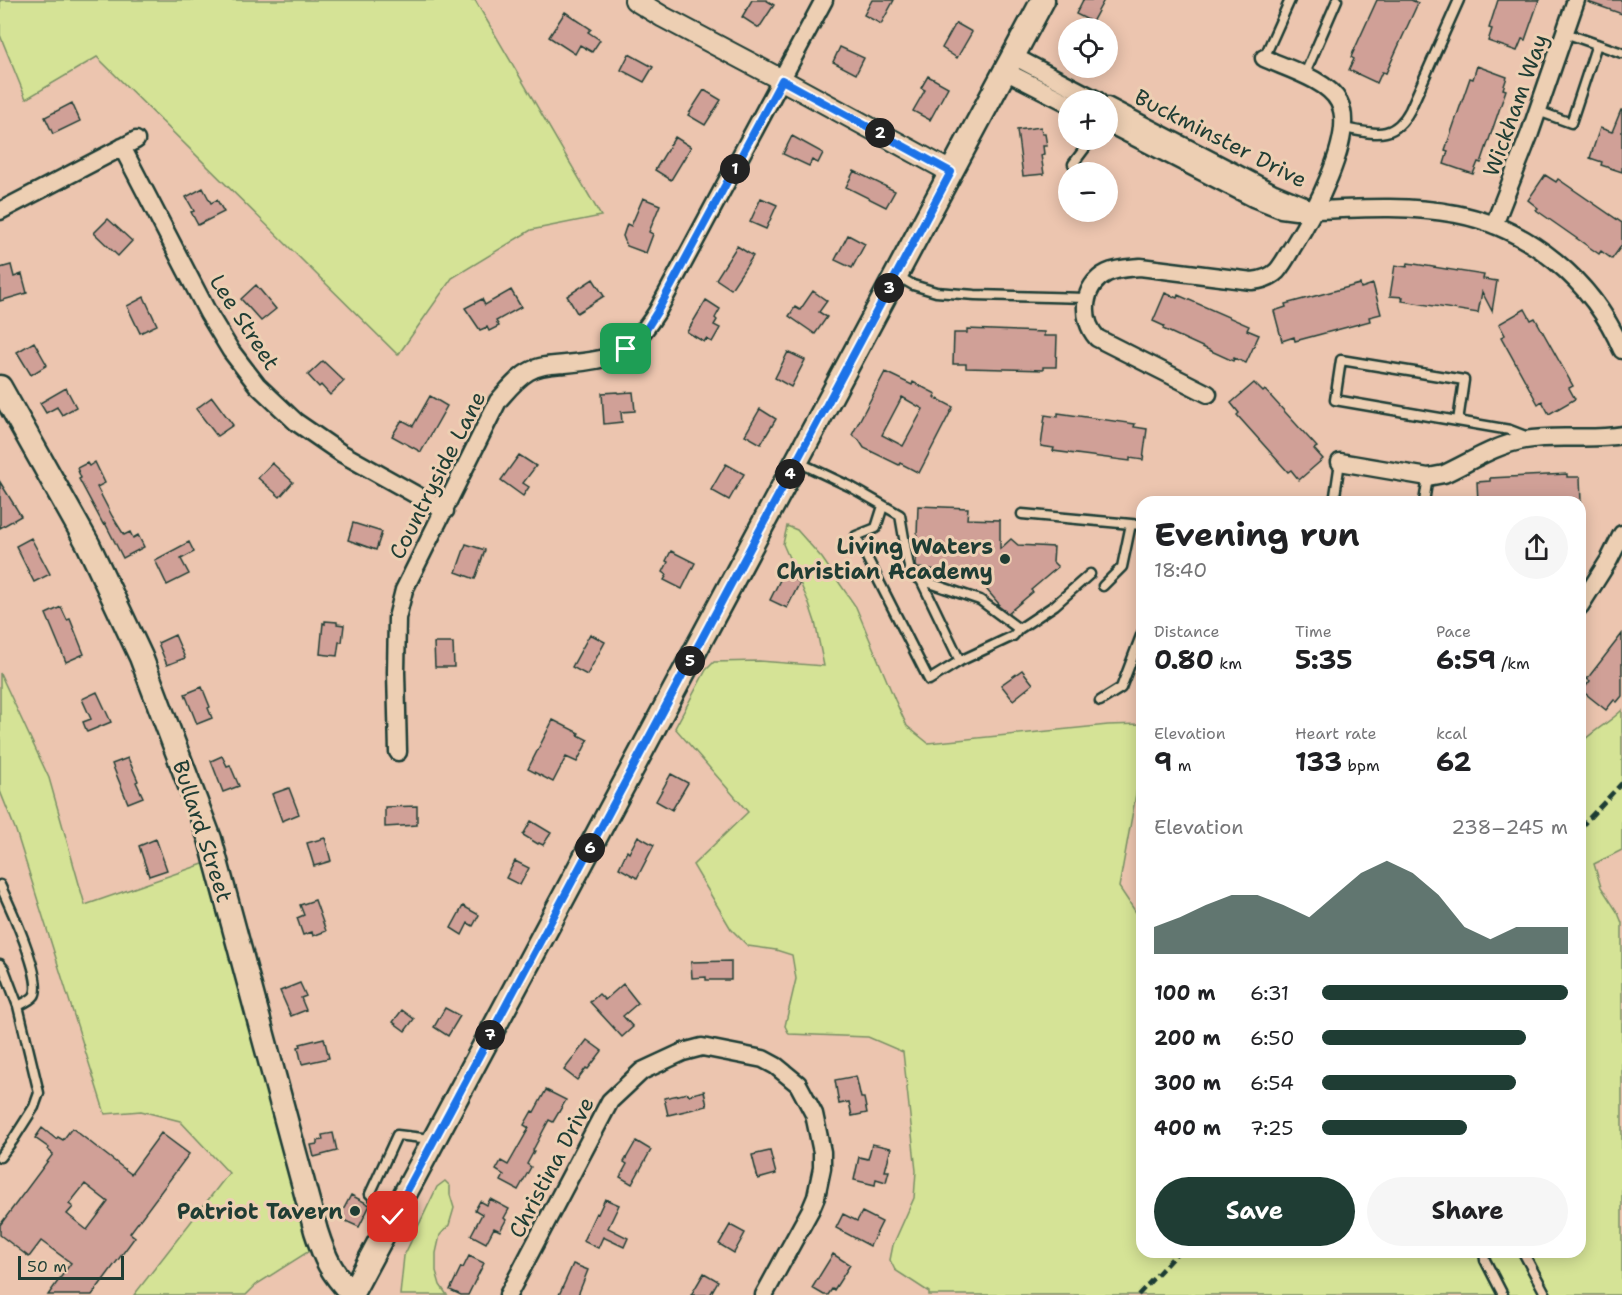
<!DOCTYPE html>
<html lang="en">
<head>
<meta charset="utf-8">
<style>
  :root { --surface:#fff; --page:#f6f6f6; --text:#202124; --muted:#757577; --accent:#1f3d34 }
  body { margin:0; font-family:"Shantell Sans",sans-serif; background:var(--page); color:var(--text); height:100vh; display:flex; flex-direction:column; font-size:22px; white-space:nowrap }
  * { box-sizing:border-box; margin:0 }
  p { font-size:20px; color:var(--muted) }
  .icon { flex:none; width:33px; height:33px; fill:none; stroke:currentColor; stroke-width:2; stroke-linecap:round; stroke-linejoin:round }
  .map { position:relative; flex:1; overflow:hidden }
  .details { position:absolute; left:1136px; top:496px; width:450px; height:762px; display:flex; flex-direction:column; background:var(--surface); border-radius:18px; box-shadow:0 3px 15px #0003 }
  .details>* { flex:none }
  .tools { position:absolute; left:1058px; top:18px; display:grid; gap:12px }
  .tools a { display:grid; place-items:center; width:60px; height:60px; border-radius:50%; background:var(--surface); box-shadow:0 3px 15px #0003; font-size:30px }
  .scale { position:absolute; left:18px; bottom:15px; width:106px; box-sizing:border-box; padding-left:6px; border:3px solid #1f3d34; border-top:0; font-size:16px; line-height:21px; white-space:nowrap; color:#1f3d34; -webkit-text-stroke:4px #edcfb3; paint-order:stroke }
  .pin { position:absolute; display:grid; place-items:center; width:51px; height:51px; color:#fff; margin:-26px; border-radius:12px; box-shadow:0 3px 9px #0006 }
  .km { position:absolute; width:30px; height:30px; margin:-15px; border-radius:50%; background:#222; color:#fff; font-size:16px; line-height:30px; text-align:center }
  .round { display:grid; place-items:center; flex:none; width:63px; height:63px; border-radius:32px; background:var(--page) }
  .overview { display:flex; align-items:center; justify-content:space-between; height:102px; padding:0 18px }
  h1 { font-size:33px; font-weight:700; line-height:45px }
  .figures { display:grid; grid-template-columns:repeat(3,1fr); gap:9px; height:102px; padding:6px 18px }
  .figures div { display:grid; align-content:center }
  .figures b { font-size:26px; font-weight:700 }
  .figures small { font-size:16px; font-weight:400 }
  .figures p { font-size:16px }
  .chart { height:168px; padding:12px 18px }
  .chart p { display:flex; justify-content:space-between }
  .chart svg { width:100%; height:108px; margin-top:6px; fill:var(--accent); opacity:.7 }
  .button { display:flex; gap:12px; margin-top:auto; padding:12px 18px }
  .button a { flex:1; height:69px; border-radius:36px; background:var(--accent); color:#fff; font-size:24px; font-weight:700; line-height:69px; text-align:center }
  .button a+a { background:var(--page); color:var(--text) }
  ul { padding:0 18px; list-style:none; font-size:20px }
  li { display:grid; grid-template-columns:96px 72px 1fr; align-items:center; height:45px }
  li i { height:15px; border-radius:8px; background:var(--accent) }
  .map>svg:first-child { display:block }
</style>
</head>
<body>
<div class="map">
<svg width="1622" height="1295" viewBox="0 0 1622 1295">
  <rect width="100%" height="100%" fill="#ecc5af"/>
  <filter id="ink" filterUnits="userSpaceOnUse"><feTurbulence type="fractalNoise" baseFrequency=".0167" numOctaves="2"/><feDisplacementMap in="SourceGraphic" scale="12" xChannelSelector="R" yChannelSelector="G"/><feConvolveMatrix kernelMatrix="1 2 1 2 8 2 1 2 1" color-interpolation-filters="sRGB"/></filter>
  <g filter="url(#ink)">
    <path fill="#d5e396" stroke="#7a9065" stroke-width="1.5" d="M0 0H475L601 216 531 230 452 278 398 355 97 57 26 99 0 35Z
      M787 526 797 530 822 558 856 607 895 700 907 726 928 743 1108 725 1141 724V767L1119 887 1139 917 1141 918 1142 1252H1580V744C1592 731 1609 723 1622 710V850L1594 864 1601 887 1618 913 1622 923V1295H929V1292L895 1270 890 1260 893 1245 914 1198 916 1171 903 1052 868 1037 789 1034 785 1026 796 979 792 955 776 950 748 946 731 929 693 865 748 812 675 728 706 670 714 662 759 661 824 666 815 622 808 601 783 544Z
      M0 673 49 778 85 905 206 863 311 1250 257 1284 246 1295H134L229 1173 180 1121 141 1111 105 1114 16 831 0 791Z
      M445 1181 450 1186V1195L454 1208 449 1225 440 1235 436 1253V1271L440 1285 447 1295H400L404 1256 437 1187Z"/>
    <path fill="#d0a097" stroke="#1f3d34" stroke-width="1.5" fill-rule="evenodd" d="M752 0H766L774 5 759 28 742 17Z
      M872 0H894L881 24 864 15Z
      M1083 0H1104L1092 22 1076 14Z
      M1377 0H1411L1418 3 1386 73 1382 72 1377 83 1349 70 1354 59 1351 57Z
      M1498 0H1539L1525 40 1522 39 1517 51 1488 41 1492 29 1489 28Z
      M1589 0H1622V14L1588 2Z
      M565 12 591 29 588 32 600 40 592 52 580 45 575 54 549 37Z
      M956 23 972 32 957 58 942 48Z
      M840 47 864 58 856 74 833 62Z
      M629 54 653 67 644 82 621 70Z
      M1477 66 1507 77 1503 89 1506 90 1481 163 1478 162 1473 174 1444 164 1448 151 1445 150 1470 78 1473 79Z
      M928 76 948 87 930 120 913 111 925 90 921 88Z
      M704 90 721 100 705 125 688 115Z
      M72 103 80 121 53 134 45 117Z
      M1621 110H1622V172L1601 165 1602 162 1590 158 1600 128 1612 132Z
      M1041 127 1042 134H1045L1047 146H1043L1044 154 1041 155 1044 174 1023 176 1017 130Z
      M792 136 823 153 818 163 812 160 809 166 783 154Z
      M675 137 691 147 671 180 655 170Z
      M854 171 895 191 886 207 846 187Z
      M1545 175 1556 182 1558 179 1622 223V245L1612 259 1601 251 1599 254 1536 210 1538 208 1528 200Z
      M203 188 211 203 217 200 224 212 198 225 191 212 194 211 186 197Z
      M643 198 660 205 649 232 653 234 646 253 627 246 623 236 627 224 631 226Z
      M761 198 777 205 766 229 750 222Z
      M108 219 132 241 118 256 94 233Z
      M848 235 865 244 852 268 835 260Z
      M737 246 753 256 731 289 716 279Z
      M1408 263 1484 275 1483 279 1497 281 1492 311 1482 292 1478 313 1402 301 1403 297 1390 296 1395 265 1407 267Z
      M11 265 14 277 22 274 27 293 0 301V268Z
      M593 279 604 296 577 313 567 296Z
      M1360 284 1361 288 1373 284 1381 314 1369 317 1370 321 1295 341 1294 337 1282 341 1274 311 1286 307 1285 304Z
      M256 285 276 309 261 321 241 299Z
      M511 290 521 307 496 321 499 326 489 331 487 327 480 330 465 308 482 299 485 305Z
      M813 291 827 301 819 312 827 317 815 334 789 316 795 307 800 310Z
      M1165 293 1177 298 1178 295 1249 326 1247 330 1259 335 1246 363 1234 358 1233 361 1163 329 1164 326 1153 321Z
      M144 297 157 325 140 333 127 306Z
      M706 300 720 309 715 318 717 320 714 325 720 328 712 342 706 339 704 342 687 332Z
      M1525 309 1531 320 1535 318 1573 386 1569 388 1575 399 1549 414 1542 401 1538 404 1501 337 1505 335 1499 324Z
      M967 329 1044 332V336H1057L1056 367H1043V370L966 368V364H953L954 333H967Z
      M34 342 47 365 31 375 17 352Z
      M788 352 805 360 791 387 775 378Z
      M323 361 344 381 330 395 321 385 319 387 308 375Z
      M885 372 912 385 913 382 936 394 934 397 953 407 919 473 900 463 899 465 864 448 859 440 852 435ZM902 397 923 409 903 446 882 435Z
      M1254 383 1263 392 1265 390 1317 447 1314 449 1323 459 1299 480 1291 470 1288 472 1237 415 1239 413 1231 403Z
      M66 388 76 407 62 415 57 407 46 413 40 403Z
      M618 392V393L633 392 635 411 621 412 622 422 604 424 602 393Z
      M430 396 447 406 421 452 392 436 402 420 413 426Z
      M212 397 233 425 217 436 196 409Z
      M760 409 776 419 761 444 745 435Z
      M1058 413 1135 424 1134 427 1147 429 1143 460 1130 458V461L1053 451 1054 448 1041 446 1045 415 1058 417Z
      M519 455 536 466 523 483 529 487 523 496 501 480Z
      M95 462 105 483 97 487 112 516 124 535 130 532 133 538 138 535 144 547 123 558 105 523 103 524 79 479 81 478 77 468 87 463 89 466Z
      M272 463 293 482 280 497 258 478Z
      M726 464 744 474 729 500 711 490Z
      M1567 474V477H1580L1581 502H1478L1477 482 1490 481V478Z
      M0 482 21 516 0 528Z
      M918 506 968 508 967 519 1000 520V549L1011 539 1018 545 1054 547 1053 562 1058 567 1031 590 1033 592 1008 613 997 605 999 604 987 590 990 587 977 572 961 570V572L917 568 916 565Z
      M353 523 382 532 376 550 348 540Z
      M31 538 50 574 34 582 16 546Z
      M189 542 194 552 181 559 189 574 167 585 155 560Z
      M466 544 485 550 475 579 456 572Z
      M671 551 695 563 682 589 664 580 667 575 663 572 668 562 666 561Z
      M783 574 800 582 787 608 770 600Z
      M61 607 67 620 70 619 84 654 66 662 46 614Z
      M325 621 337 622V624L344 625 342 642H339L337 656 320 654 323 623 325 624Z
      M590 634 605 642 587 675 572 667Z
      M1622 634V696L1617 702 1614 700 1606 710 1582 691 1590 681 1587 679Z
      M175 635 185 658 167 665 158 643Z
      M434 643H453L454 667H435Z
      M1022 670 1033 684 1013 700 1001 685Z
      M202 687 210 707 208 708 212 718 197 724 185 694Z
      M97 692 111 722 87 732 83 722 91 719 82 699Z
      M553 720 579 733 578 735 588 740 577 762 566 757 553 782 528 769Z
      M222 756 227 766 230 765 239 786 223 792 211 761Z
      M128 758 138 781 136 782 143 797 128 803 112 764Z
      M671 774 688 783 672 810 656 801Z
      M289 788 299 814 282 821 272 794Z
      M417 806V825L385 827V807Z
      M531 821 551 833 543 845 539 843 538 844 523 835Z
      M638 836 654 845 637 878 619 868 627 851 629 853Z
      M325 838 331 861 314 866 307 843Z
      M156 839 167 870 149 876 139 846Z
      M515 861 529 868 520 885 506 878Z
      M315 900 326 931 313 936 312 932 303 935 297 918 304 915 300 905Z
      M463 906 479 915 473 926 468 923 462 935 451 928Z
      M731 961V980H706V977L692 978 691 962Z
      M300 983 306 996 301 998 306 1010 291 1016 280 991Z
      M623 984 638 1003 623 1016 633 1027 622 1037 590 1002 599 994 605 1000Z
      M445 1008 460 1016 448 1036 434 1027Z
      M402 1010 414 1019 405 1031 393 1022Z
      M324 1038 329 1058 302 1064 298 1047 301 1046 300 1044Z
      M587 1040 602 1051 588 1069 586 1068 577 1080 564 1070Z
      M856 1076 861 1098H864L867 1113 852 1116 849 1102 839 1104 835 1080Z
      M546 1090 566 1100 553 1122 549 1120 533 1150 534 1151 527 1164 531 1167 518 1190 501 1181 504 1175 496 1170 501 1161 508 1165 529 1128 524 1125 532 1111 534 1112Z
      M704 1091 707 1106 668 1115 664 1098 688 1093 689 1095Z
      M42 1128 56 1139 58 1137 63 1140 72 1128 131 1174 161 1133 189 1154 130 1233 135 1237 92 1295H48L71 1263 41 1241 29 1257 0 1235V1225L53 1154 48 1150 49 1148 35 1138ZM85 1184 108 1202 87 1230 67 1214 73 1207 69 1204Z
      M333 1133 337 1151 314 1157 311 1145 317 1144V1141L323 1140 322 1135Z
      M636 1141 651 1150 632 1184 620 1177 627 1164 624 1162Z
      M872 1144 891 1148 885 1171H889L886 1182 876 1179 875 1185 854 1180 859 1157 868 1159Z
      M770 1151 776 1174 758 1179 752 1155Z
      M351 1195 370 1205 359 1227 339 1218Z
      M490 1199 509 1209 504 1218 506 1220 500 1231 494 1228 486 1243 471 1235 482 1214 475 1210 480 1201 487 1205Z
      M605 1199 619 1205 608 1228 628 1238 624 1247 603 1237 598 1248 583 1241 596 1213 598 1214Z
      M862 1212 882 1222 870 1246 836 1228 843 1214 857 1221Z
      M730 1225 745 1233 734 1253 719 1244Z
      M833 1254 850 1265 834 1290 832 1289 828 1295H824L812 1288Z
      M469 1256 484 1263 468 1295H461L450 1290 461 1267 463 1268Z
      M573 1264 588 1270 578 1295H559Z
      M704 1273 718 1281 710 1295H691Z"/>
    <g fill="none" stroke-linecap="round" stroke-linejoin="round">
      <g stroke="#1f3d34" stroke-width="13">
        <path id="service" d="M1565 33 1622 53
          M1264 58 1290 0
          M1304 76 1337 0
          M1538 111 1571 123 1597 44
          M1343 128C1373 133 1393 142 1410 110L1459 0
          M1086 172 1073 164 1091 140
          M896 275 913 285 936 292 975 295 1087 298
          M1458 421 1464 380 1341 360 1335 400 1510 430 1523 435 1527 439
          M798 462 851 487 900 515 909 567 912 575 921 580 980 600 1019 629
          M1339 502H1334L1340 462
          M1424 502 1428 477
          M883 506 876 528 856 536 929 680 960 661 921 580
          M1022 514 1142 525
          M1103 586 1122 567 1131 524
          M960 661 1013 636 1019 629 1055 605 1090 574
          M1100 701 1121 688 1142 633
          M0 885C8 902 45 981 34 996 31 1000 22 1004 18 1006
          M0 964 4 969 18 1006 39 1093 34 1107 13 1140 0 1157
          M391 1215 370 1194 397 1135 431 1139
          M1484 1252 1485 1260 1503 1295
          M1523 1252 1546 1295"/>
      </g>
      <g stroke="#1f3d34" stroke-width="21">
        <path id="minor" d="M1013 56 1097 100
          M1005 71 1068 103
          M1107 106 1274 193 1303 205
          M1107 123 1253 198 1281 209 1296 211C1349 209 1404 204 1456 214 1529 228 1593 281 1622 350
          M122 147 208 313 231 351 257 385 296 422 341 453 445 511
          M0 211 136 140
          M1494 225 1530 133 1576 0
          M1208 394 1097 338C1080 319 1082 285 1107 273 1117 268 1129 268 1140 267L1252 281C1262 280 1270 278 1277 271 1283 264 1288 255 1292 248 1311 218 1357 136 1339 102 1328 80 1286 68 1264 58
          M1340 462 1428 477 1444 474C1470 462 1495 445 1525 440 1557 434 1590 441 1622 435
          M1580 606 1609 560 1622 534
          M398 752 396 672 397 618 404 590 498 401C507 391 516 379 528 372 539 365 553 365 565 364 615 359 629 355 657 312L824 0
          M508 1295 610 1101 642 1071 683 1052 702 1047 763 1059 776 1066 798 1084 814 1114 822 1152V1168L816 1197 811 1209 764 1295"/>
      </g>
      <g stroke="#1f3d34" stroke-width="24">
        <path id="tertiary" d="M635 0 663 17 782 80 951 172"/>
      </g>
      <g stroke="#1f3d34" stroke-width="27">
        <path id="secondary" d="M0 387 88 544 141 657 210 839 316 1231C325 1259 331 1272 352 1294
          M351 1295 1043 0"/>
      </g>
      <use href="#service" stroke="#edcfb3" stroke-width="8"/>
      <use href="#minor" stroke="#edcfb3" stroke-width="16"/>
      <use href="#tertiary" stroke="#edcfb3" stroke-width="20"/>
      <use href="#secondary" stroke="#edcfb3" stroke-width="22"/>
      <path stroke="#1f3d34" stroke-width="4.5" stroke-dasharray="9 4.5" stroke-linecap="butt" d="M1580 828 1622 783
        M1138 1295 1178 1252"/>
    </g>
  </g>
  <g fill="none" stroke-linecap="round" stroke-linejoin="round" filter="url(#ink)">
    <g stroke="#fff" stroke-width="12">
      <path id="route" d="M393 1217 951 172 782 80 657 312 644 333 626 349"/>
    </g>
    <use href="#route" stroke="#1a73e8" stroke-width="8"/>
  </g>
  <g fill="#1f3d34" stroke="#edcfb3" stroke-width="2">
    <circle cx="1005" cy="559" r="6"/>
    <circle cx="355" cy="1211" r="6"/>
  </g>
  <g text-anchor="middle" stroke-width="6" stroke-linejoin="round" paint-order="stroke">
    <g font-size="22" fill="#1f3d34" stroke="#edcfb3">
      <text transform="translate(1515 105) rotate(-70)" y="8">Wickham Way</text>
      <text transform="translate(1221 138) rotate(27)" y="8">Buckminster Drive</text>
      <text transform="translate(245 322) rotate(57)" y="8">Lee Street</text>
      <text transform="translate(437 475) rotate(-63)" y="8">Countryside Lane</text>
      <text transform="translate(203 831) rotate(72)" y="8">Bullard Street</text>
      <text transform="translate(551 1167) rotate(-62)" y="8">Christina Drive</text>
    </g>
    <g font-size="22" font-weight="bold" fill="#1f3d34" stroke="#edcfb3" text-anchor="end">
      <text x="993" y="554">Living Waters<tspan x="993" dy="25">Christian Academy</tspan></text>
      <text x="343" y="1219">Patriot Tavern</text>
    </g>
  </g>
</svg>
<div class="tools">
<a><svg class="icon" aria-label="locate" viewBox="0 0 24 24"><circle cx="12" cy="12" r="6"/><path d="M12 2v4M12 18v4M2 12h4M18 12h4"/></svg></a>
<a>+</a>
<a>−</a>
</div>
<div class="scale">50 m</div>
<div class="pin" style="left:626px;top:349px;background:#1e9e55"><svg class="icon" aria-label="arrive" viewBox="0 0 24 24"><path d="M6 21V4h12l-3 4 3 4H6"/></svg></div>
<div class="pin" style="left:393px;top:1217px;background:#d93025"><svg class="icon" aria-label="check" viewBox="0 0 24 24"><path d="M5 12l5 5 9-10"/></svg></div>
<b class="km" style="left:735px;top:169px">1</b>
<b class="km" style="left:880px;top:133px">2</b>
<b class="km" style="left:889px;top:288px">3</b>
<b class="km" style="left:790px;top:474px">4</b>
<b class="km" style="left:690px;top:661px">5</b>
<b class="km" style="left:590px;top:848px">6</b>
<b class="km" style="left:490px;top:1035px">7</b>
<section class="details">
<div class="overview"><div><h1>Evening run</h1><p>18:40</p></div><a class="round"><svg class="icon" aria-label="share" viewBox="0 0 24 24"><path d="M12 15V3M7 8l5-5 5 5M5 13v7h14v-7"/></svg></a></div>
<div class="figures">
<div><p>Distance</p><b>0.80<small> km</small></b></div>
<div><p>Time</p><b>5:35</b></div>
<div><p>Pace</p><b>6:59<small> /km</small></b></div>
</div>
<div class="figures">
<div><p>Elevation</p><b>9<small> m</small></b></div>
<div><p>Heart rate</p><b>133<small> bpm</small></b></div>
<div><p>kcal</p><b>62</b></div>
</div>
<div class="chart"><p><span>Elevation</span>238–245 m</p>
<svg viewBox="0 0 160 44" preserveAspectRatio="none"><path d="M0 44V33L10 29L20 24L30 20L40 20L50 24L60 29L70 20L80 11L90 6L100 11L110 20L120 33L130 38L140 33L150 33L160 33V44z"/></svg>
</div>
<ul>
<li><b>100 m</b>6:31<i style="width:100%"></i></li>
<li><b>200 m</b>6:50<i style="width:83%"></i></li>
<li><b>300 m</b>6:54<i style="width:79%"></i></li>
<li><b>400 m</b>7:25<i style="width:59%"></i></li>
</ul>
<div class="button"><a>Save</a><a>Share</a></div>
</section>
</div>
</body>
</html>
